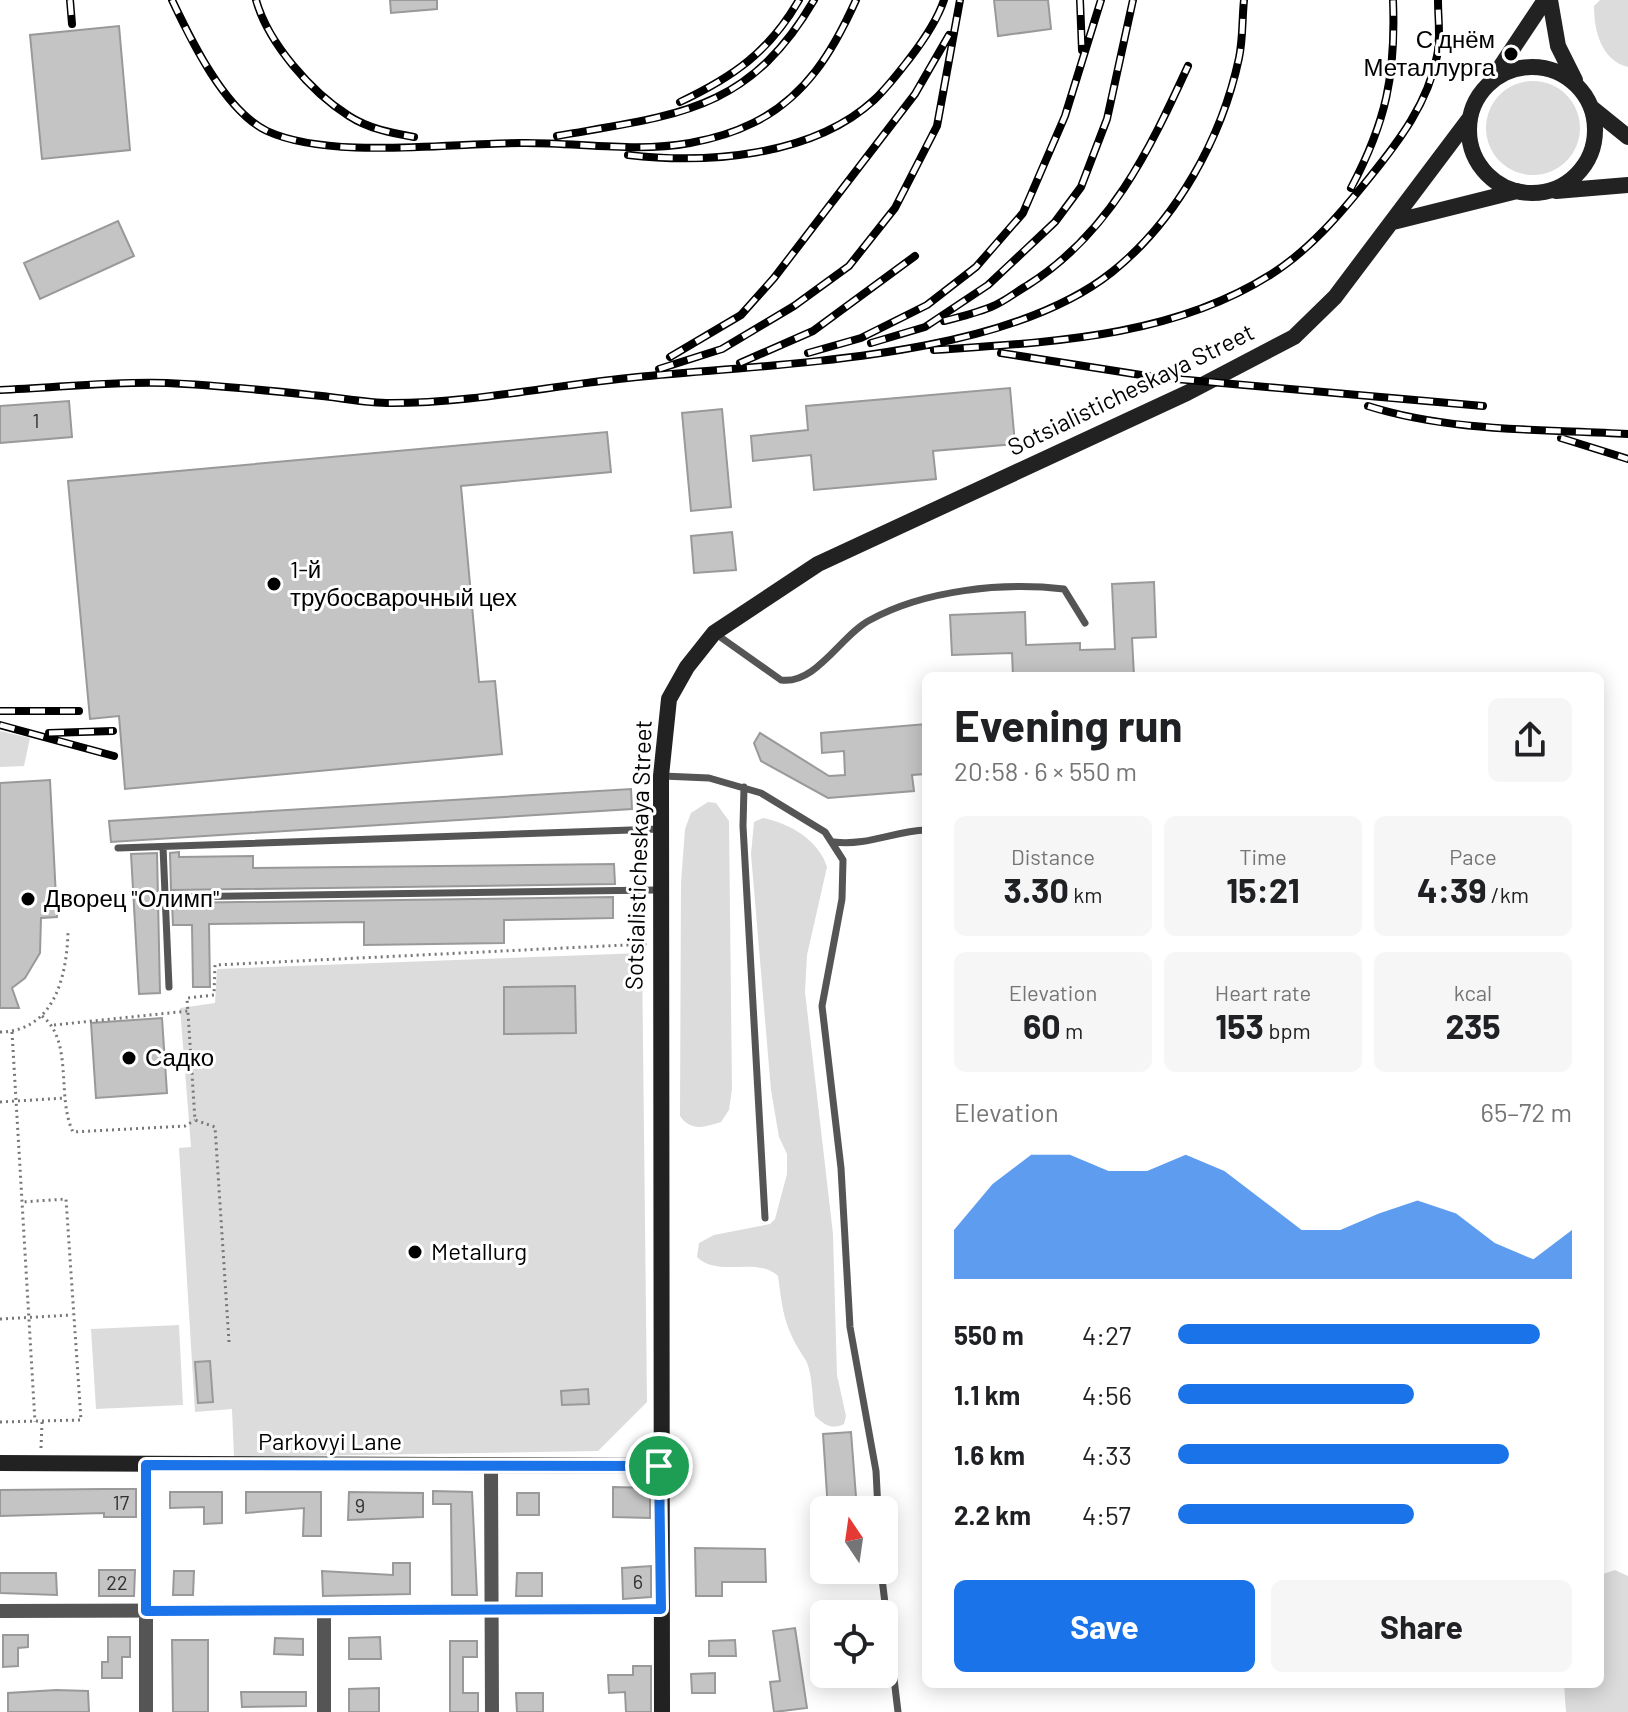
<!DOCTYPE html>
<html lang="en">
<head>
<meta charset="utf-8">
<style>
  :root { --surface:#fff; --page:#f6f6f6; --text:#202124; --muted:#757577; --accent:#1a73e8 }
  body { margin:0; font-family:Barlow,sans-serif; background:var(--page); color:var(--text); height:100vh; display:flex; flex-direction:column; font-size:30px; white-space:nowrap }
  * { box-sizing:border-box; margin:0 }
  p { font-size:26px; color:var(--muted) }
  .icon { flex:none; width:44px; height:44px; fill:none; stroke:currentColor; stroke-width:2; stroke-linecap:round; stroke-linejoin:round }
  .map { position:relative; flex:1; overflow:hidden }
  .sheet { position:absolute; left:922px; top:672px; width:682px; height:1016px; display:flex; flex-direction:column; background:var(--surface); border-radius:12px; box-shadow:0 4px 20px #0003 }
  .sheet>* { flex:none }
  .needle { width:52px; rotate:347deg }
  .tools { position:absolute; left:810px; top:1496px; display:grid; gap:16px }
  .tools a { display:grid; place-items:center; width:88px; height:88px; border-radius:12px; background:var(--surface); box-shadow:0 4px 20px #0003; font-size:40px }
  .pin { position:absolute; display:grid; place-items:center; width:68px; height:68px; color:#fff; margin:-34px; border:4px solid #fff; border-radius:50%; box-shadow:0 2px 8px #0007 }
  .round { display:grid; place-items:center; flex:none; width:84px; height:84px; border-radius:12px; background:var(--page) }
  .headline { display:flex; align-items:center; justify-content:space-between; height:136px; padding:0 32px }
  h1 { font-size:44px; font-weight:700; line-height:60px }
  .stats { display:grid; grid-template-columns:repeat(3,1fr); gap:12px; height:136px; padding:8px 32px }
  .stats div { display:grid; align-content:center; border-radius:12px; background:var(--page); text-align:center }
  .stats b { font-size:34px; font-weight:700 }
  .stats small { font-size:22px; font-weight:400 }
  .stats p { font-size:22px }
  .chart { height:224px; padding:16px 32px }
  .chart p { display:flex; justify-content:space-between }
  .chart svg { width:100%; height:144px; margin-top:8px; fill:var(--accent); opacity:.7 }
  .action { display:flex; gap:16px; margin-top:auto; padding:16px 32px }
  .action a { flex:1; height:92px; border-radius:12px; background:var(--accent); color:#fff; font-size:32px; font-weight:700; line-height:92px; text-align:center }
  .action a+a { background:var(--page); color:var(--text) }
  ul { padding:0 32px; list-style:none; font-size:26px }
  li { display:grid; grid-template-columns:128px 96px 1fr; align-items:center; height:60px }
  li i { height:20px; border-radius:10px; background:var(--accent) }
  .map>svg:first-child { display:block }
</style>
</head>
<body>
<div class="map">
<svg width="1628" height="1712" viewBox="0 0 1628 1712">
  <rect width="100%" height="100%" fill="#fff"/>
  <path fill="#dcdcdc" d="M1600 0H1628V67C1601 60 1594 31 1594 6Z
    M1486 128a47 47 0 1 1 94 0a47 47 0 1 1-94 0Z
    M0 731 30 738 24 766 0 767Z
    M708 802 716 803 729 821 732 1089 729 1110 721 1122C705 1127 691 1132 680 1116L681 883 685 829 691 813Z
    M763 818C789 823 819 840 827 867L807 955 805 992 833 1234 837 1375 846 1416 844 1424C832 1430 824 1425 815 1416 812 1400 813 1372 805 1359 784 1327 783 1313 778 1276 756 1256 718 1278 697 1257L699 1243 714 1235 770 1224 775 1219 787 1174V1154L779 1137 771 1090 751 854 754 822Z
    M642 953 647 1402 598 1451 234 1457 232 1409 195 1412 179 1148 191 1147 180 1008 215 1003 217 969Z
    M179 1325 183 1405 96 1409 91 1329Z
    M1615 1570 1628 1576V1712H1566L1564 1684H1600V1575Z"/>
  <path fill="#c4c4c4" stroke="#999" stroke-width="2" d="M390 0H437V9L391 13Z
    M994 0H1048L1051 29 998 36Z
    M119 26 130 150 42 159 30 35Z
    M118 221 134 256 40 299 24 263Z
    M1010 388 1015 444 933 451 936 479 814 490 811 455 753 461 751 436 808 430 806 406Z
    M69 401 72 437 0 443V406Z
    M722 409 731 507 691 511 682 413Z
    M607 432 611 472 461 486 479 682 495 681 502 754 125 789 119 716 90 719 68 481Z
    M732 532 736 570 694 573 691 536Z
    M1154 582 1156 637 1132 638 1134 676H1013L1012 653 952 655 950 615 1025 612 1026 645 1080 643V650L1115 649 1112 584Z
    M926 724V774L912 775 914 791 828 798 761 761 754 743 760 733 829 776 845 775 844 751 822 753 821 733Z
    M50 780 57 917 41 918 40 953 25 978 12 988 19 1008H0V783Z
    M631 789 632 809 111 842 109 821Z
    M179 852V857L253 856V868L614 864 615 884 171 890 170 853Z
    M157 853 160 993 139 994 131 854Z
    M613 897V918L504 920V943L364 945V922L209 924 210 987H193L192 925H173L172 903Z
    M575 986 576 1033 504 1034V987Z
    M162 1018 167 1093 96 1098 91 1023Z
    M210 1361 213 1402 198 1403 195 1362Z
    M588 1389 589 1404 562 1405 561 1391Z
    M851 1432 857 1510H828L823 1434Z
    M613 1487 650 1488V1518L613 1517Z
    M104 1489H136V1517H104V1513L0 1516V1490Z
    M433 1491 472 1492 477 1595H452L451 1504H433Z
    M170 1492H222V1523L204 1524V1507L170 1508Z
    M246 1492H321V1536H303L304 1508 246 1513Z
    M349 1492 423 1493V1517L348 1520Z
    M517 1493H539V1515H517Z
    M695 1548 765 1549 766 1582H722V1596H696Z
    M393 1563H410V1594L323 1596 322 1571 393 1575Z
    M651 1566V1597L623 1599 622 1568Z
    M99 1570H135L134 1596H99Z
    M174 1571H194L193 1595H173Z
    M0 1573H56L57 1595 0 1593Z
    M517 1573H542V1596H516Z
    M795 1628 807 1708 774 1712 770 1682 780 1681 773 1631Z
    M3 1635H28V1647L18 1648V1666L3 1667Z
    M108 1637H130V1657H122V1678H102V1662H108Z
    M380 1637 381 1659H349V1638Z
    M275 1638 303 1639V1655L274 1654Z
    M172 1640H208V1712H173Z
    M735 1640 736 1656H709V1641Z
    M450 1641H477V1657H463V1693H478V1712H450Z
    M633 1666H651V1712H626L625 1692 609 1693 608 1675H633Z
    M715 1673V1693H692L691 1674Z
    M379 1688V1712H349V1689Z
    M56 1690 88 1691 89 1712H8V1693Z
    M241 1692H306V1706L242 1707Z
    M516 1693H543V1712H517Z"/>
  <g fill="none" stroke-linecap="round" stroke-linejoin="round">
    <path stroke="#777" stroke-width="3" stroke-dasharray="2 4" stroke-linecap="butt" d="M42 1016C74 1041 56 1097 73 1132L185 1126 195 1120
      M54 1025 188 1011
      M0 1032C55 1031 67 975 68 931
      M12 1032 35 1422
      M0 1102 64 1098
      M0 1319 72 1315
      M229 1342 215 1127 195 1120 187 998 214 995 215 965 647 944
      M0 1422 81 1420 66 1199 22 1202
      M41 1448 42 1422"/>
    <path stroke="#555" stroke-width="7" d="M716 634 781 680C816 685 841 635 870 620 925 590 1002 582 1064 589L1085 623
      M663 776 709 778 761 793 825 832 843 860 842 899 822 1006 841 1168 850 1327 876 1471 878 1510
      M744 787 743 826 765 1218
      M834 842C868 846 894 831 926 830
      M163 847 169 987
      M118 848 660 829
      M165 897 656 890
      M881 1570 898 1712"/>
    <path stroke="#555" stroke-width="14" d="M491 1466 492 1712
      M0 1611 661 1609
      M146 1712V1465
      M324 1712V1611"/>
    <path stroke="#222" stroke-width="16" d="M1550 0 1558 46 1575 80
      M1469 130a63 63 0 1 1 126 0a63 63 0 1 1-126 0Z
      M1495 75 1545 0
      M1592 108 1628 137
      M1556 191 1628 185
      M1393 222 1517 191
      M0 1463 659 1466
      M662 1712 661 776 669 699 687 667 714 633 818 564 1187 393 1294 337 1335 297 1469 119"/>
    <g stroke="#000" stroke-width="8">
      <path id="rail" d="M70 0 72 24
        M172 0C191 40 225 111 267 131 330 160 449 143 520 143 575 142 635 153 690 143 712 139 733 133 753 123 806 97 833 51 856 0
        M256 0C268 43 311 92 349 116 369 129 392 133 414 137
        M1080 0 1082 50
        M680 102C733 77 769 52 799 0
        M557 136C675 115 748 113 814 0
        M628 155C706 164 812 157 874 100 887 88 899 72 910 58 923 41 937 21 944 0
        M1351 188C1386 122 1396 75 1393 0
        M944 321C960 317 976 313 991 307 1004 302 1016 292 1028 285 1110 233 1149 151 1188 66
        M871 343 925 327 988 285 1055 222 1081 187 1107 119 1133 0
        M934 350C1049 342 1170 338 1270 275 1310 250 1341 213 1370 177 1399 141 1428 103 1437 56 1441 39 1438 18 1438 1
        M808 353 861 338 927 305 976 267 1023 213 1065 116 1101 0
        M1001 353 1154 377 1483 406
        M670 357 741 315 774 278 915 94 949 35
        M740 363 813 331 915 256
        M659 369 722 349 794 306 849 266 895 208 937 126 960 0
        M0 390C55 388 112 381 167 383 215 385 263 390 311 395 338 397 364 403 391 403 471 403 549 386 628 378 768 363 999 362 1112 272 1176 221 1222 138 1239 58 1243 39 1242 19 1244 0
        M1368 406C1450 432 1542 429 1628 434
        M1561 438 1628 459
        M0 711H79
        M0 725 114 756
        M49 733 113 731"/>
    </g>
    <use href="#rail" stroke="#fff" stroke-width="5" stroke-dasharray="15" stroke-linecap="butt"/>
  </g>
  <g fill="none" stroke-linecap="round" stroke-linejoin="round">
    <g stroke="#fff" stroke-width="16">
      <path id="route" d="M146 1465 659 1466 661 1609 146 1611Z"/>
    </g>
    <use href="#route" stroke="#1a73e8" stroke-width="10"/>
  </g>
  <g fill="#000" stroke="#fff" stroke-width="3">
    <circle cx="1511" cy="54" r="8"/>
    <circle cx="274" cy="584" r="8"/>
    <circle cx="28" cy="899" r="8"/>
    <circle cx="129" cy="1058" r="8"/>
    <circle cx="415" cy="1252" r="8"/>
  </g>
  <g text-anchor="middle" stroke-width="6" stroke-linejoin="round" paint-order="stroke">
    <g font-size="20" fill="#313131">
      <text x="36" y="428">1</text>
      <text x="121" y="1510">17</text>
      <text x="360" y="1513">9</text>
      <text x="638" y="1589">6</text>
      <text x="117" y="1590">22</text>
    </g>
    <g font-size="24" fill="#000" stroke="#fff" text-anchor="start">
      <text x="1495" y="48" text-anchor="end">С днём<tspan x="1495" dy="28">Металлурга</tspan></text>
      <text x="290" y="578">1-й<tspan x="290" dy="28">трубосварочный цех</tspan></text>
      <text x="44" y="907">Дворец "Олимп"</text>
      <text x="145" y="1066">Садко</text>
      <text x="431" y="1260">Metallurg</text>
    </g>
    <g font-size="24" fill="#000" stroke="#fff">
      <text transform="translate(1131 390) rotate(-26)" y="8">Sotsialisticheskaya Street</text>
      <text transform="translate(639 855) rotate(-88)" y="8">Sotsialisticheskaya Street</text>
      <text x="330" y="1450">Parkovyi Lane</text>
    </g>
  </g>
</svg>
<div class="tools">
<a><svg class="needle" viewBox="-14 -14 28 28"><path d="M0-13l5 13h-10z" fill="#e53935"/><path d="M0 13l5-13h-10z" fill="#757577"/></svg></a>
<a><svg class="icon" aria-label="locate" viewBox="0 0 24 24"><circle cx="12" cy="12" r="6"/><path d="M12 2v4M12 18v4M2 12h4M18 12h4"/></svg></a>
</div>
<div class="pin" style="left:659px;top:1466px;background:#1e9e55"><svg class="icon" aria-label="arrive" viewBox="0 0 24 24"><path d="M6 21V4h12l-3 4 3 4H6"/></svg></div>
<section class="sheet">
<div class="headline"><div><h1>Evening run</h1><p>20:58 · 6 × 550 m</p></div><a class="round"><svg class="icon" aria-label="share" viewBox="0 0 24 24"><path d="M12 15V3M7 8l5-5 5 5M5 13v7h14v-7"/></svg></a></div>
<div class="stats">
<div><p>Distance</p><b>3.30<small> km</small></b></div>
<div><p>Time</p><b>15:21</b></div>
<div><p>Pace</p><b>4:39<small> /km</small></b></div>
</div>
<div class="stats">
<div><p>Elevation</p><b>60<small> m</small></b></div>
<div><p>Heart rate</p><b>153<small> bpm</small></b></div>
<div><p>kcal</p><b>235</b></div>
</div>
<div class="chart"><p><span>Elevation</span>65–72 m</p>
<svg viewBox="0 0 160 44" preserveAspectRatio="none"><path d="M0 44V29L10 15L20 6L30 6L40 11L50 11L60 6L70 11L80 20L90 29L100 29L110 24L120 20L130 24L140 33L150 38L160 29V44z"/></svg>
</div>
<ul>
<li><b>550 m</b>4:27<i style="width:92%"></i></li>
<li><b>1.1 km</b>4:56<i style="width:60%"></i></li>
<li><b>1.6 km</b>4:33<i style="width:84%"></i></li>
<li><b>2.2 km</b>4:57<i style="width:60%"></i></li>
</ul>
<div class="action"><a>Save</a><a>Share</a></div>
</section>
</div>
</body>
</html>
